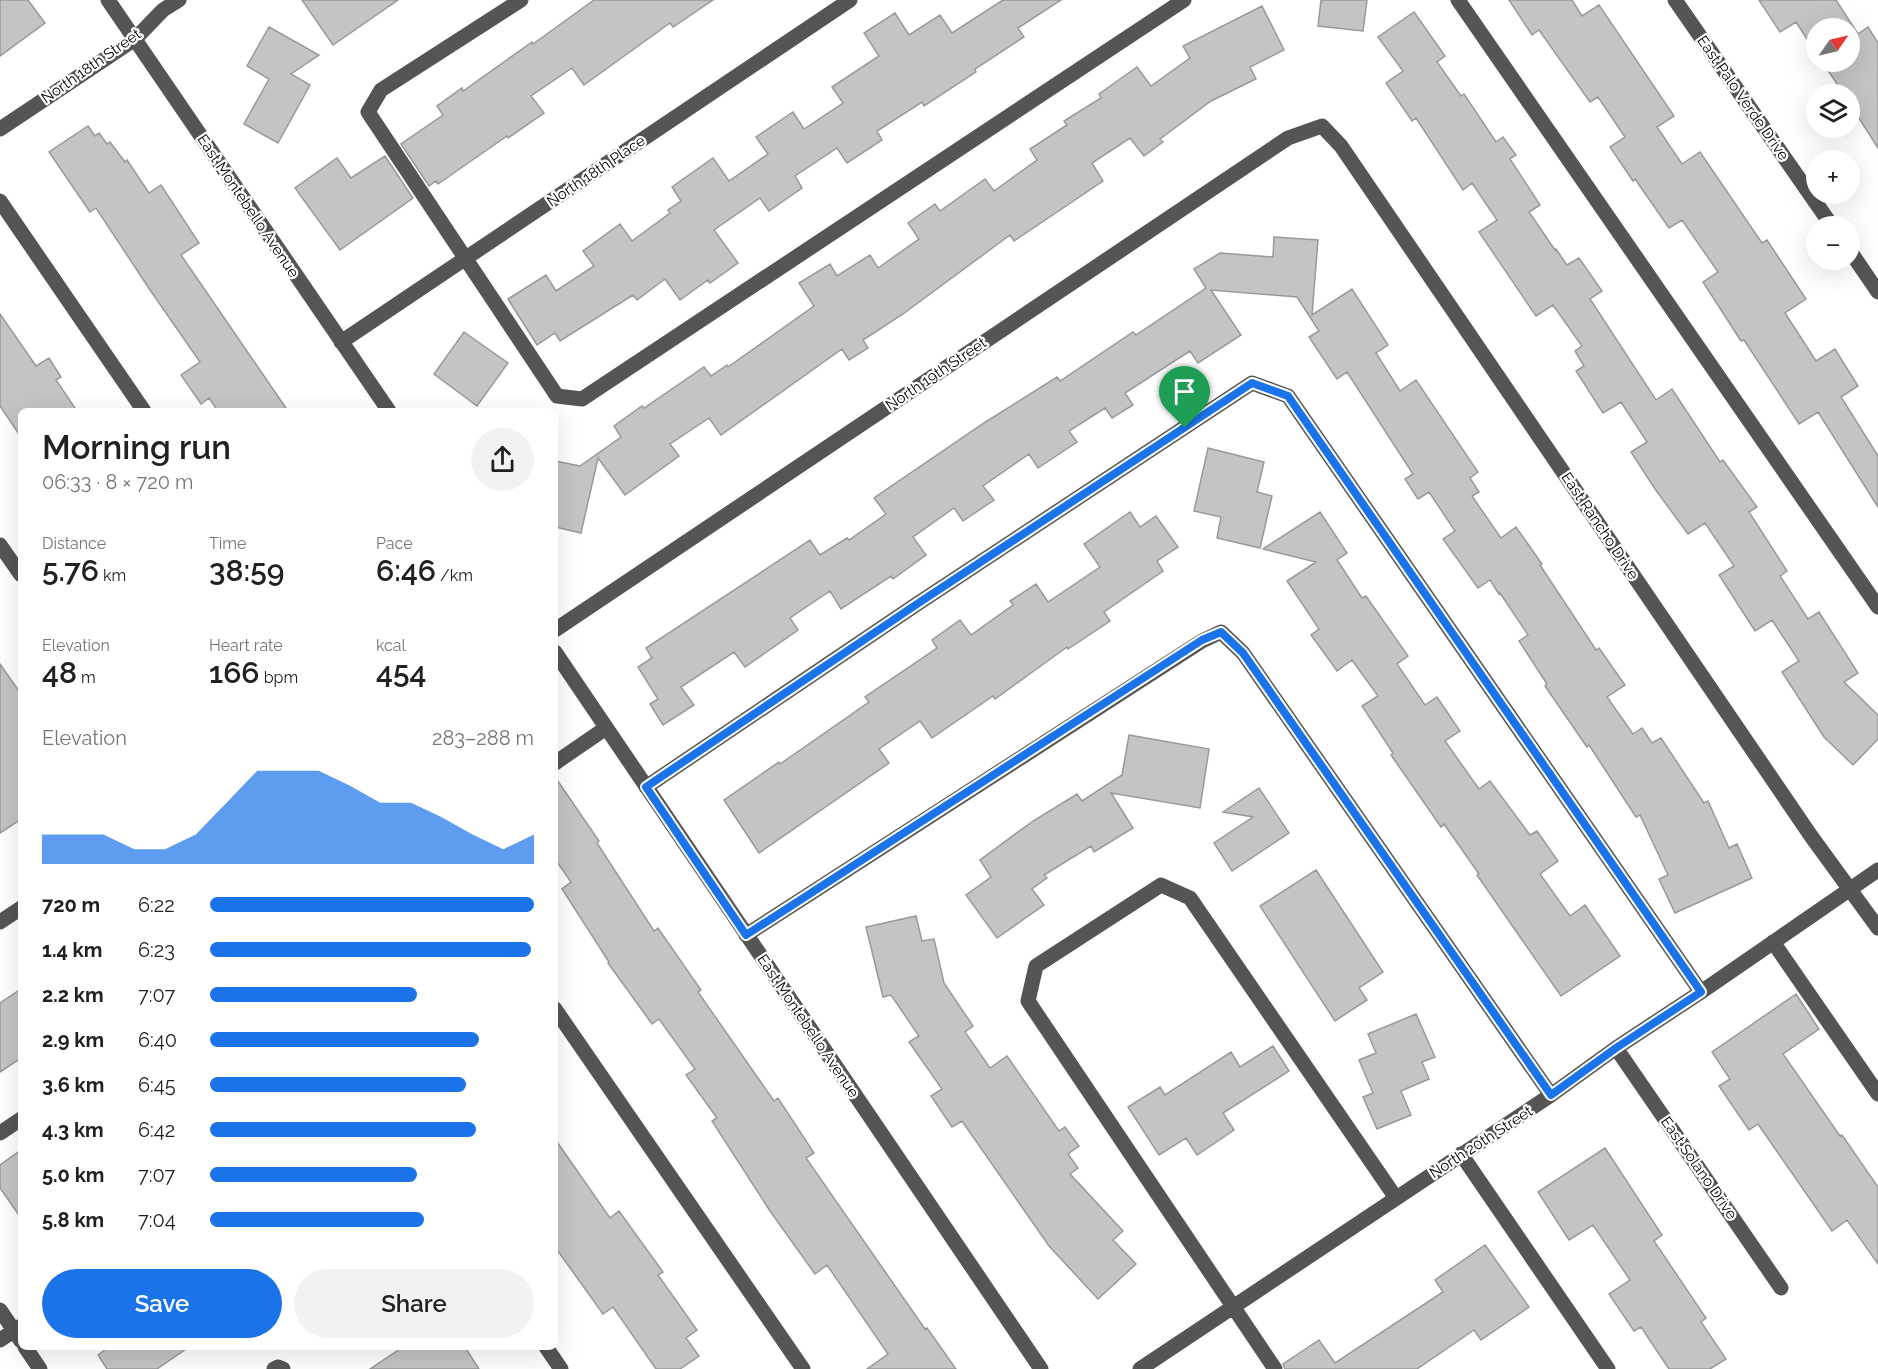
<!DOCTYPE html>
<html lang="en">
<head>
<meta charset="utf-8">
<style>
  :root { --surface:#fff; --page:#f2f2f2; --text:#202124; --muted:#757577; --accent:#1a73e8 }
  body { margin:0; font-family:Raleway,sans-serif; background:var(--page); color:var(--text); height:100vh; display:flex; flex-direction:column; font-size:22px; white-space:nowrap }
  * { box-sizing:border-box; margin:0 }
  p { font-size:20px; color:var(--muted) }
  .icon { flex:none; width:33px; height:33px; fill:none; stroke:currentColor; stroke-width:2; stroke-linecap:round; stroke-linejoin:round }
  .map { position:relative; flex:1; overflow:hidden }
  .drawer { position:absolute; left:18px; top:408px; width:540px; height:942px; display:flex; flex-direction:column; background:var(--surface); border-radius:9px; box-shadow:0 6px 24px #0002 }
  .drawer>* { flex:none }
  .needle { width:39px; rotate:56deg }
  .fabs { position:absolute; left:1806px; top:18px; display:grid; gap:12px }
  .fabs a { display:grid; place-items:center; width:54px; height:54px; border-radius:50%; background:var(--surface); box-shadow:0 6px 24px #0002; font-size:30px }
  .pin { position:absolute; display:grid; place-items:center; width:51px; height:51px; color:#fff; margin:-62px -26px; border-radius:50% 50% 50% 0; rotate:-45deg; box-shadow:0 0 6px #0007 }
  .pin .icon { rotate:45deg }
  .round { display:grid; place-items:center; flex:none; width:63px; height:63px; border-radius:32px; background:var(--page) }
  .head { display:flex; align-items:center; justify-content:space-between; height:102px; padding:0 24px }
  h1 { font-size:33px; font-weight:600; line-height:45px }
  .figures { display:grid; grid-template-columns:repeat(3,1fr); gap:9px; height:102px; padding:6px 24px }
  .figures div { display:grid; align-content:center }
  .figures b { font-size:30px; font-weight:600 }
  .figures small { font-size:16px; font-weight:400 }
  .figures p { font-size:16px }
  .chart { height:168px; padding:12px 24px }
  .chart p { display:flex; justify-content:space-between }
  .chart svg { width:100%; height:108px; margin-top:6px; fill:var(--accent); opacity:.7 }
  .action { display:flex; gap:12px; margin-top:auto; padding:12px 24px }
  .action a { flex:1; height:69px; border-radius:36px; background:var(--accent); color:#fff; font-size:24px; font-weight:600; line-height:69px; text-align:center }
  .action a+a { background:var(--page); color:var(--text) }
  ul { padding:0 24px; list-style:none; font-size:20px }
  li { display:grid; grid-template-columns:96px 72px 1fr; align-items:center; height:45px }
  li i { height:15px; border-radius:8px; background:var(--accent) }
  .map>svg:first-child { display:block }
</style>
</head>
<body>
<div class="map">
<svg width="1878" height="1369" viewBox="0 0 1878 1369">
  <rect width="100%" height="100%" fill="#fff"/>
  <path fill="#c4c4c4" stroke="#999" stroke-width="1.5" d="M0 0H28L45 23 0 56Z
    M302 0H398L333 45Z
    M594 0H713L673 27 670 23 584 85 572 68 531 96 544 113 508 138 507 136 438 184 436 181 429 186 401 144 443 115 437 106 462 88 463 91 532 42 533 44Z
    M1003 0H1061L1018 28 1024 37 975 69 976 72 924 106 922 102 877 131 882 140 847 163 837 148 795 176 802 188 769 211 760 198 714 230 738 263 710 283 708 280 680 300 665 279 637 300 633 295 560 341 555 333 537 345 508 299 546 275 556 291 594 266 583 251 620 224 632 241 670 213 668 210 681 201 672 187 713 158 729 181 768 154 756 137 793 112 804 129 843 103 832 87 879 56 864 33 895 13 909 35 940 15 952 33Z
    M1321 0H1367L1363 31 1318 26Z
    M1509 0H1572L1582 16 1599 5 1674 116 1657 127 1682 164 1700 152 1762 243 1767 240 1806 299 1785 313 1816 361 1835 349 1858 386 1841 397 1878 456V507L1818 412 1799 424 1744 340 1741 341 1703 282 1718 272 1682 220 1669 228 1635 179 1633 181 1610 147 1625 137 1598 97 1590 102 1539 30 1532 35Z
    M1759 0H1836L1858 34 1868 27 1878 43V148L1850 104V94H1844L1822 62H1850V28H1816V53L1796 22 1780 32Z
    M1262 6 1284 50 1250 67 1256 79 1211 101 1160 139 1163 142 1144 156 1130 138 1092 163 1103 181 1014 241 1010 235 903 314 863 340 868 348 849 360 842 349 721 435 709 418 670 444 679 456 625 495 598 458 581 533 555 527V461L580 466 621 437 614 426 642 406 644 408 704 367 711 376 727 365 728 367 814 306 799 283 830 264 837 276 870 255 878 268 919 239 908 223 935 204 940 211 985 179 994 191 1037 160 1030 149 1067 125 1064 121 1101 98 1099 94 1137 67 1151 86 1190 58 1183 46Z
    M1414 12 1445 56 1437 62 1461 96 1464 94 1496 142 1503 137 1516 155 1510 159 1540 205 1529 212 1555 250 1556 249 1567 265 1579 258 1602 291 1590 299 1656 400 1672 389 1720 462 1723 460 1757 507 1749 512 1787 571 1780 576 1808 619 1819 612 1858 673 1844 682 1878 715V739L1853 765 1824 737 1782 672 1799 661 1772 620 1755 631 1719 575 1734 566 1705 523 1688 534 1655 489 1631 452 1647 442 1621 402 1603 413 1576 371 1584 366 1575 351 1582 346 1553 305 1536 316 1479 232 1497 220 1472 183 1463 190 1416 118 1412 121 1386 83 1403 71 1378 37Z
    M269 27 319 55 291 74 310 85 278 143 244 124 269 79 247 66Z
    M88 126 95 136 99 133 107 144 110 142 125 162 127 160 149 193 161 185 199 243 181 255 288 411H218L209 398 201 404 181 375 200 362 150 290 96 208 90 212 49 152Z
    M385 156 413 198 340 250 295 188 337 158 351 178Z
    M1274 237 1318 240 1312 315 1352 289 1388 345 1376 353 1400 391 1416 380 1478 472 1470 478 1479 492 1472 496 1501 538 1516 527 1542 564 1540 565 1596 650 1599 648 1625 685 1607 697 1633 734 1642 728 1652 743 1661 738 1704 803 1708 801 1729 848 1737 844 1752 878 1675 913 1659 879 1668 875 1640 815 1636 817 1589 745 1587 747 1545 686 1547 684 1519 641 1528 635 1500 593 1499 594 1490 580 1478 588 1443 539 1455 531 1429 492 1418 499 1405 479 1413 474 1347 372 1337 379 1309 337 1319 331 1297 297 1211 290 1241 335 1198 363 1190 351 1176 360 1125 393 1133 405 1112 418 1105 408 1069 431 1077 442 1038 468 1029 454 983 486 994 500 963 521 954 508 913 537 926 555 893 579 891 576 841 609 830 591 790 618 798 630 745 667 734 652 681 687 694 705 663 725 650 704 658 699 638 667 652 658 646 648 810 540 820 555 847 538 849 540 886 514 874 498 984 423 1057 377 1060 381 1133 332 1136 335 1206 288 1194 269 1220 253 1273 257Z
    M0 314 36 366 49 358 61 377 56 380 77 411H21V437L0 406Z
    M464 332 508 363 477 406 434 374Z
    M1208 448 1264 462 1257 492 1272 496 1260 548 1217 538 1221 517 1194 511Z
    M1130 512 1140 527 1156 516 1178 547 1157 561 1163 571 1104 612 1110 621 1068 649 1067 647 995 699 993 696 932 738 920 721 879 749 889 763 759 853 724 800 779 762 780 764 869 702 865 697 937 648 932 640 960 620 971 635 1013 605 1010 601 1036 584 1048 602 1100 567 1084 544Z
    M1320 512 1347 553 1337 560 1362 598 1366 596 1408 656 1397 664 1425 705 1437 697 1460 731 1445 741 1479 789 1490 781 1530 835 1537 831 1558 861 1540 874 1570 916 1585 905 1620 956 1561 996 1477 875 1479 874 1444 824 1441 827 1391 755 1393 753 1362 706 1378 696 1352 660 1337 671 1311 635 1319 629 1287 581 1316 562 1263 549Z
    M0 664 21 694V819L0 833Z
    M1129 735 1209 749 1200 808 1111 793 1133 828 1094 852 1091 846 1044 875 1047 878 1032 889 1044 905 997 938 966 895 991 877 980 860 1033 821 1077 794 1082 801 1122 775Z
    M555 777 599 841 597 843 654 931 658 928 701 990 698 992 774 1101 778 1098 814 1153 806 1158 925 1329 927 1328 956 1369H867L888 1354 827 1265 815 1274 770 1211 712 1121 717 1118 686 1075 695 1069 659 1019 652 1024 608 963 609 962 562 889 571 882 555 859Z
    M1259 788 1289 833 1232 871 1214 843 1253 817 1223 812Z
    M1316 870 1383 972 1359 988 1367 1000 1335 1021 1260 906Z
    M916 916 922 941 934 939 944 983 973 1026 965 1032 990 1068 1007 1056 1059 1131 1065 1127 1079 1146 1068 1154 1078 1168 1070 1174 1123 1231 1113 1240 1136 1264 1098 1299 1049 1246 962 1121 952 1127 931 1096 942 1089 909 1042 919 1036 891 995 883 997 866 927Z
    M21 989V1058L0 1072V1003Z
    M1796 994 1819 1029 1783 1054 1840 1136 1842 1135 1878 1187V1264L1847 1220 1832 1231 1758 1124 1749 1130 1719 1086 1730 1079 1712 1052Z
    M1416 1014 1435 1057 1422 1062 1429 1079 1401 1091 1411 1115 1377 1129 1363 1097 1373 1093 1359 1060 1376 1053 1368 1034Z
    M1273 1046 1289 1071 1223 1113 1234 1130 1197 1155 1186 1138 1159 1155 1128 1107 1160 1087 1165 1095 1231 1052 1240 1067Z
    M555 1139 610 1218 619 1211 663 1272 658 1275 697 1330 686 1338 699 1356 680 1369H656L613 1307 603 1314 555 1247Z
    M1605 1148 1662 1235 1654 1241 1706 1318 1701 1322 1726 1359 1710 1369H1669L1641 1327 1634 1331 1609 1294 1630 1280 1593 1225 1569 1240 1538 1192Z
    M21 1150V1218L0 1188V1165Z
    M1485 1245 1529 1307 1481 1340 1474 1330 1417 1369H1285L1283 1364 1319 1340 1335 1363 1443 1292 1435 1280Z
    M109 1347H189L157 1369H107L98 1355Z
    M403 1347H465L479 1369H370Z"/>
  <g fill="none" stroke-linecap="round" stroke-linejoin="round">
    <path stroke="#555" stroke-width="15" d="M108 0 389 411
      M521 0 381 90 368 112 557 396 582 399 1184 0
      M1458 0 1878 607
      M1675 0 1832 226
      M0 129 135 39 163 10 179 0
      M0 201 144 411
      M1850 251 1878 292
      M341 342 850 0
      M0 545 21 575
      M555 630 1288 138 1322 126 1341 146 1811 836 1878 928
      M555 652 1041 1369
      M555 763 606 728
      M646 787 917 604 1252 383 1288 396 1701 992
      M0 922 21 908
      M746 935 1202 641 1221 632 1243 653 1551 1095
      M1773 942 1878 1094
      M555 1009 803 1369
      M1616 1048 1781 1288
      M0 1133 21 1119
      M1461 1154 1608 1369
      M0 1310 21 1341
      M0 1340 21 1326
      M25 1347 40 1369
      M546 1347 561 1369
      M274 1369 278 1367 283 1369
      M1140 1369 1551 1095 1616 1048 1701 992 1878 870
      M1275 1369 1028 1001 1036 966 1161 885 1190 898 1396 1198"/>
  </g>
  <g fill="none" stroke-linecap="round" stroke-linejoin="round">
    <g stroke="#fff" stroke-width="12">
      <path id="route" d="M1252 383 1288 396 1701 992 1616 1048 1551 1095 1243 653 1221 632 1202 640 746 935 646 787 917 604Z"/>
    </g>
    <use href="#route" stroke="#1a73e8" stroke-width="8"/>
  </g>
  <g text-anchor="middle" stroke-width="4.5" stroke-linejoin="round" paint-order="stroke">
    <g font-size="15" fill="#000" stroke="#fff">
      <text transform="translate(91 66) rotate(-35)" y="5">North 18th Street</text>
      <text transform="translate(1743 98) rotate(55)" y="5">East Palo Verde Drive</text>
      <text transform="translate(596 171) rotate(-34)" y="5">North 18th Place</text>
      <text transform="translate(248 206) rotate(56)" y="5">East Montebello Avenue</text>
      <text transform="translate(936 374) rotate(-34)" y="5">North 19th Street</text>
      <text transform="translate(1600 526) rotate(56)" y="5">East Rancho Drive</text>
      <text transform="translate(808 1026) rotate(56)" y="5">East Montebello Avenue</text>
      <text transform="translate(1481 1142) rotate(-33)" y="5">North 20th Street</text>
      <text transform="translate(1699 1168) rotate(55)" y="5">East Solano Drive</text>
    </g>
  </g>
</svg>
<div class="fabs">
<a><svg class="needle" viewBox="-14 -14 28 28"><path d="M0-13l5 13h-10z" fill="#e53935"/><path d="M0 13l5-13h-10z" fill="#757577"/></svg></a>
<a><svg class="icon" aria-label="layers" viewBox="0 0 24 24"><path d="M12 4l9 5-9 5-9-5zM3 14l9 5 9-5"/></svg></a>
<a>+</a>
<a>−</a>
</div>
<div class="pin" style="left:1185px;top:428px;background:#1e9e55"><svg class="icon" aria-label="arrive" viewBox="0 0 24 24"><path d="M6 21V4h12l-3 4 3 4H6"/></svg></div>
<section class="drawer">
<div class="head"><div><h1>Morning run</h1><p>06:33 · 8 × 720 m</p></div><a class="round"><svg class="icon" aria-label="share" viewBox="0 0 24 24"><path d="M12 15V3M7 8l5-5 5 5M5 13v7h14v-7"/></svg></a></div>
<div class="figures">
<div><p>Distance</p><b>5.76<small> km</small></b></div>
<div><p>Time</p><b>38:59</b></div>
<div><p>Pace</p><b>6:46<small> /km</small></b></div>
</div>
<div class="figures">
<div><p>Elevation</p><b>48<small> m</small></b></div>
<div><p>Heart rate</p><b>166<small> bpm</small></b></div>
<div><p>kcal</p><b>454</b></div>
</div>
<div class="chart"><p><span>Elevation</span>283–288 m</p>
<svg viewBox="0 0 160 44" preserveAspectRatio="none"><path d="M0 44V32L10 32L20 32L30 38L40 38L50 32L60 19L70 6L80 6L90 6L100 12L110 19L120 19L130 25L140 32L150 38L160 32V44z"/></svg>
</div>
<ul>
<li><b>720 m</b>6:22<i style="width:100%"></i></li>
<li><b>1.4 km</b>6:23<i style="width:99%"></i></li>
<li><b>2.2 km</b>7:07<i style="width:64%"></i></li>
<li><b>2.9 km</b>6:40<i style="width:83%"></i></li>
<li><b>3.6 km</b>6:45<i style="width:79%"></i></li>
<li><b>4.3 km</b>6:42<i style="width:82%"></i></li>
<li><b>5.0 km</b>7:07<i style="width:64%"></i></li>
<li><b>5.8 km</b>7:04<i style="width:66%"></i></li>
</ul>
<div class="action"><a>Save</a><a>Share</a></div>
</section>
</div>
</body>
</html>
